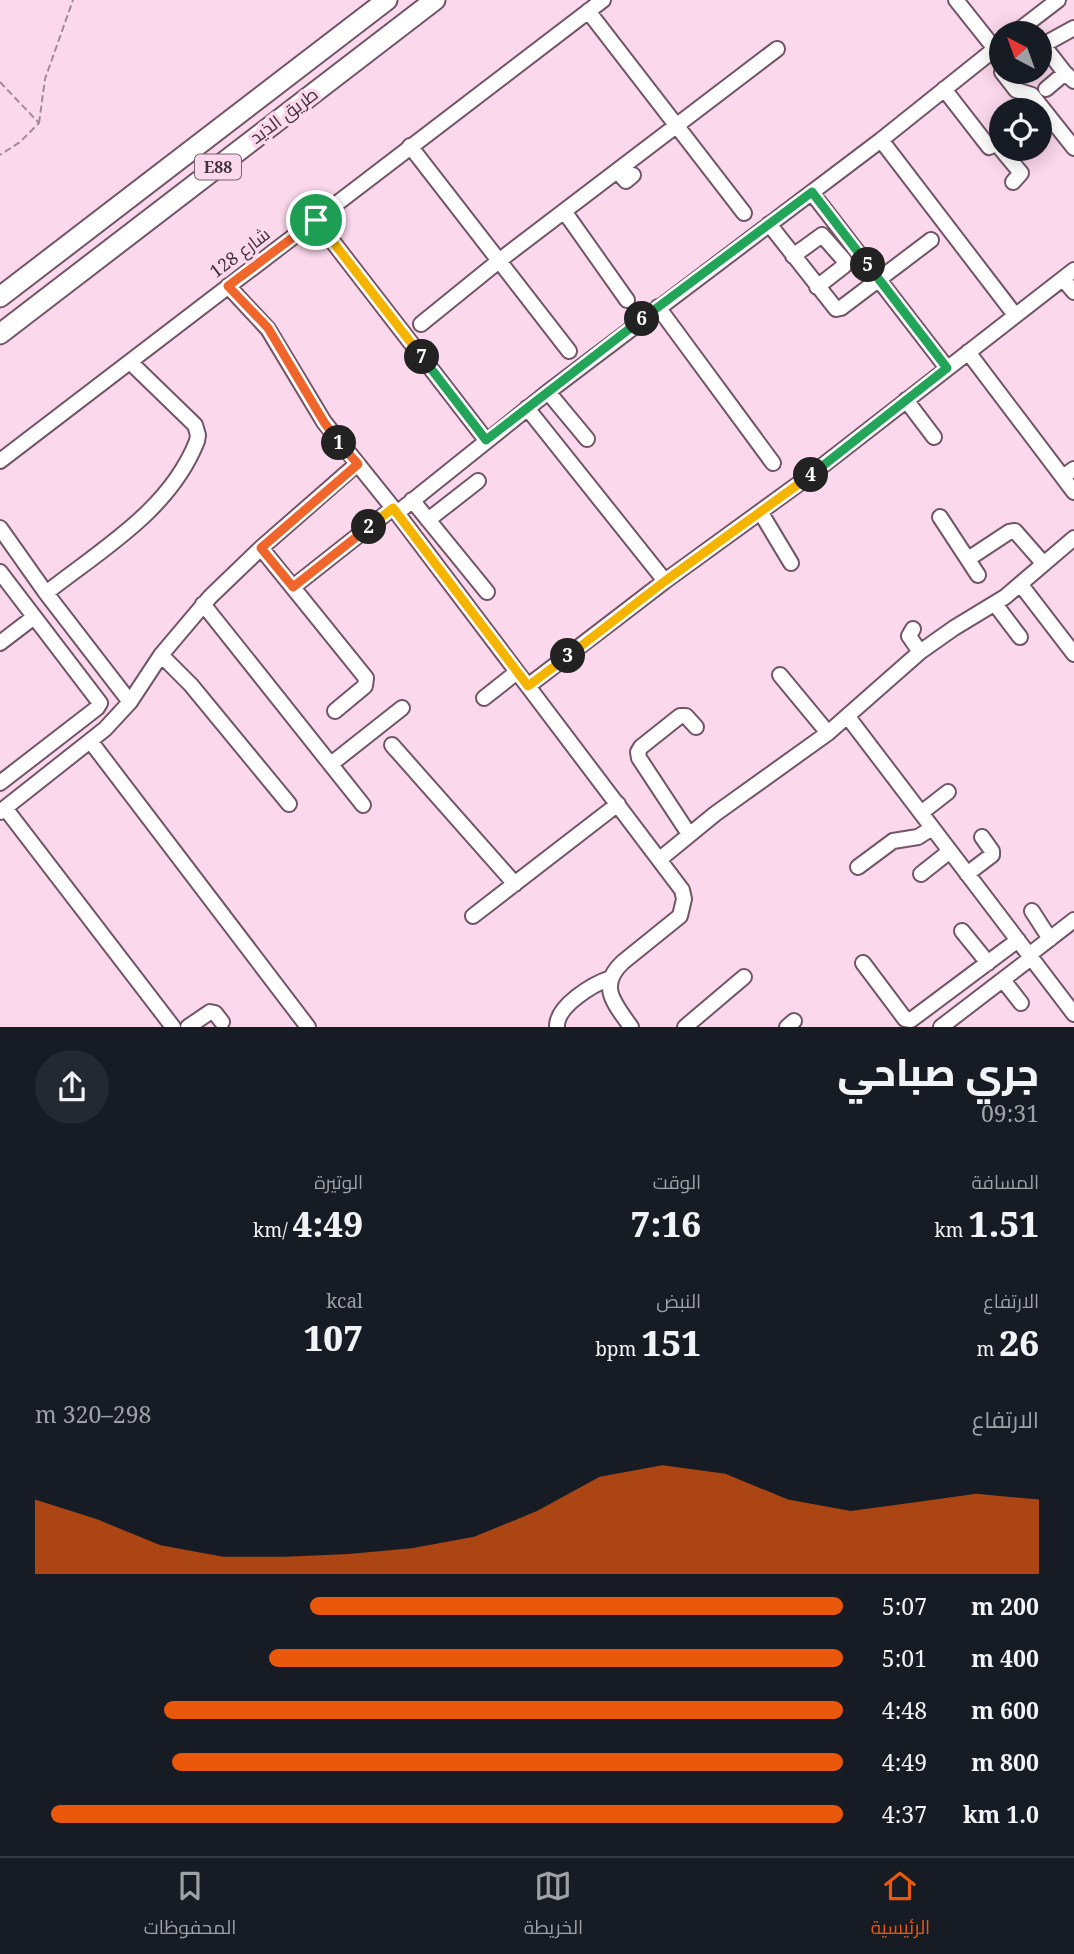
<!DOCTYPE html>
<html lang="ar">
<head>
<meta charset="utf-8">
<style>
  :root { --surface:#171b24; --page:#242831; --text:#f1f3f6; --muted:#9ea1a6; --line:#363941; --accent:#ea580c }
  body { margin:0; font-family:"Noto Serif",Cairo,serif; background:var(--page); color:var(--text); direction:rtl; height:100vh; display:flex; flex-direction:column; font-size:26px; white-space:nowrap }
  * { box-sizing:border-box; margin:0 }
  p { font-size:23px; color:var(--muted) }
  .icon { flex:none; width:38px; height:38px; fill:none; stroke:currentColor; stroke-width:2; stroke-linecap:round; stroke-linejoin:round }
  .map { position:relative; height:1027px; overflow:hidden; direction:ltr }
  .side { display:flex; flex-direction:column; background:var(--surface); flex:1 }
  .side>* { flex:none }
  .needle { width:46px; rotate:319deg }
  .fabs { position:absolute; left:989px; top:21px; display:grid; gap:14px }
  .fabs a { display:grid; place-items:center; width:63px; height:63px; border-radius:50%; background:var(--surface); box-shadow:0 4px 18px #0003; font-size:35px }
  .pin { position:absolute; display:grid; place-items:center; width:60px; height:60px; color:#fff; margin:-30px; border:4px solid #fff; border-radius:50%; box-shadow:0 2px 7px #0007 }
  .km { position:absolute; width:35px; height:35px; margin:-18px; border-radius:50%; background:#222; color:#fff; font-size:19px; line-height:35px; text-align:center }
  .round { display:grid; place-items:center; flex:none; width:74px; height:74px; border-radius:37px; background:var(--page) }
  .summary { display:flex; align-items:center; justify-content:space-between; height:119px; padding:0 35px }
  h1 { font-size:38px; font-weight:800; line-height:52px }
  .figures { display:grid; grid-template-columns:repeat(3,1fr); gap:10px; height:119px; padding:7px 35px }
  .figures div { display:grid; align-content:center }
  .figures b { font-size:35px; font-weight:800 }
  .figures small { font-size:19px; font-weight:400 }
  .figures p { font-size:19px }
  .chart { height:196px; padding:14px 35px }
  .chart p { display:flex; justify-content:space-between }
  .chart svg { width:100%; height:126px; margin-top:7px; fill:var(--accent); opacity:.7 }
  ul { padding:0 35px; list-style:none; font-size:23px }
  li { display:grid; grid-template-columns:112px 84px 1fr; align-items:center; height:52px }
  li i { height:18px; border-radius:9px; background:var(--accent) }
  .menu { display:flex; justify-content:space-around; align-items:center; height:98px; border-top:2px solid var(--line); background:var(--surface); font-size:19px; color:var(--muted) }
  .menu a { display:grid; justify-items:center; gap:4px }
  .menu .selected { color:var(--accent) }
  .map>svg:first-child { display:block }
</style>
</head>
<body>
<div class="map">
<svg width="1074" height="1027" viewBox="0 0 1074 1027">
  <rect width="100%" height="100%" fill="#fbd8ec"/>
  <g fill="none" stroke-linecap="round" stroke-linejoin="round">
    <g stroke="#725567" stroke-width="18">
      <path id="minor" d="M956 0 995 49
        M588 11 744 213
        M1015 33 1058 0
        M1040 41 1065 73 1074 81
        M1043 45 1074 28
        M1002 72 1016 90 1032 95 1074 148
        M944 89 989 147 996 144 1001 148
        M1046 89 1065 73
        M881 140 1015 315
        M410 146 569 351
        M1001 149 1021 173 1013 182
        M617 171 626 181 633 175
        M812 193 947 368
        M564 211 627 300
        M316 220 486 440
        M769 224 836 309 841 308 931 240
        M793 256 822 235 844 260V266L817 287
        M1063 279 1074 292
        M228 286 268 329 324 422 397 513 682 890 684 899 680 916 623 962C597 986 615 1004 631 1027
        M658 307 773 463
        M421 324 500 260 777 49
        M968 352 1074 492
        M548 392 587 439
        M906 400 934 437
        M527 408 665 581
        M0 461 603 0
        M1063 477 1074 469
        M412 500 487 592
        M397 513 548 392 881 140 1001 44
        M761 513 791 563
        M940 517 978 575
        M428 520 478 481
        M0 528 46 593 130 702
        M261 548 366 678 365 686 335 711
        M968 559 1009 532 1015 531 1043 563
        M0 572 100 703 97 708 0 783
        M1021 585 1074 654
        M293 587 393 508
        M46 593C102 549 170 510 197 441L198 435 195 425 130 362
        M203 604 363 805
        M995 604 1020 637
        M913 629 909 636 920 652
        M0 643 34 617
        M161 655 191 685 289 804
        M780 675 828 733
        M528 686 665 581 808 477 1074 270
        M484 698 517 672
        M848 717 1074 1014
        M91 742 308 1027
        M392 745 515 884
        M331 764 402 708
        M5 808 173 1027
        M0 812 105 729 130 702 161 655 210 597 261 548 357 464
        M921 813 948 792
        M689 834 639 758 638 752 641 747 680 716H686L696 727
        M660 859 715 814 828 733 920 652 954 628 1005 597 1074 538
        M858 867 893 841 918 837 932 828
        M921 874 950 851
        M967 874 992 855V851L982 837
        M1032 911 1050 939
        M473 916 618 804
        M962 931 988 963
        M1029 955 1074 920
        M863 963 905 1019 911 1020 1018 940
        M1003 980 1021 1003
        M188 1027 210 1012 215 1013 222 1022
        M557 1027C556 1006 593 984 611 978
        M685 1027 744 977
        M787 1027 794 1021
        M941 1027 1031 958"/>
    </g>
    <g stroke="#725567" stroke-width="23">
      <path id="highway" d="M0 297 387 0
        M0 334 435 0"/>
    </g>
    <path stroke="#a38a99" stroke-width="2" stroke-dasharray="7 3.5" stroke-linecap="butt" d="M0 82 39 123 20 142 0 155
      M39 123 45 79 73 0"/>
    <use href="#minor" stroke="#fff" stroke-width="14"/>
    <use href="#highway" stroke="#fff" stroke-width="19"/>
  </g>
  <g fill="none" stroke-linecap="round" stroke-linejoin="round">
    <g stroke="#fff" stroke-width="14">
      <path id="split-1" d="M316 220 228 286 268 328 324 422 339 443"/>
    </g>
    <g stroke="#fff" stroke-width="14">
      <path id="split-2" d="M339 443 358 464 261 548 293 587 369 527"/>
    </g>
    <g stroke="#fff" stroke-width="14">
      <path id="split-3" d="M369 527 393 508 528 686 568 656"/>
    </g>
    <g stroke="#fff" stroke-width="14">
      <path id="split-4" d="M568 656 665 581 811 475"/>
    </g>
    <g stroke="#fff" stroke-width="14">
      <path id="split-5" d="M811 475 947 368 868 265"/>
    </g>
    <g stroke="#fff" stroke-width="14">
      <path id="split-6" d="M642 319 812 192 868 265"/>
    </g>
    <g stroke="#fff" stroke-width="14">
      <path id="split-7" d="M422 357 486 440 642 319"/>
    </g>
    <g stroke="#fff" stroke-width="14">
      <path id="split-8" d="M316 220 422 357"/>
    </g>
    <use href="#split-1" stroke="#f0652b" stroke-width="9"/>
    <use href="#split-2" stroke="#f0652b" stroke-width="9"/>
    <use href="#split-3" stroke="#f5b400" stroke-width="9"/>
    <use href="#split-4" stroke="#f5b400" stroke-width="9"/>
    <use href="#split-5" stroke="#22a559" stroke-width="9"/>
    <use href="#split-6" stroke="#22a559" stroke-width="9"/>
    <use href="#split-7" stroke="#22a559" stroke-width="9"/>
    <use href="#split-8" stroke="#f5b400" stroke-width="9"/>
  </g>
  <g text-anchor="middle" stroke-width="7" stroke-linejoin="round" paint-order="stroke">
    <rect fill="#fbd8ec" stroke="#77636f" stroke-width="2" x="195" y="154.5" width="46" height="25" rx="5"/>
    <g font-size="16" font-weight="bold" fill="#3f3139">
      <text x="218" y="173">E88</text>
    </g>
    <g font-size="18" fill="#3f3139" stroke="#fbd8ec">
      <text transform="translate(284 116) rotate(-37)" y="6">طريق الذيد</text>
      <text transform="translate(240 253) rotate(-37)" y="6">شارع 128</text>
    </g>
  </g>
</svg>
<div class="fabs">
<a><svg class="needle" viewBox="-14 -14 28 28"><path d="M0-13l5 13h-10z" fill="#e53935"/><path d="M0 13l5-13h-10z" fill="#9ea1a6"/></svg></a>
<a><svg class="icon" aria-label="locate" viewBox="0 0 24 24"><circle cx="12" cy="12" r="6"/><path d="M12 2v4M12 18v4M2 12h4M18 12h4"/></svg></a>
</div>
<div class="pin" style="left:316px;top:220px;background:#1e9e55"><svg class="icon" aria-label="arrive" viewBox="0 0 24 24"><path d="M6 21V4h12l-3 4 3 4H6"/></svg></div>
<b class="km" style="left:339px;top:443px">1</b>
<b class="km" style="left:369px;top:527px">2</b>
<b class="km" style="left:568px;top:656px">3</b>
<b class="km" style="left:811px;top:475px">4</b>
<b class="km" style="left:868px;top:265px">5</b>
<b class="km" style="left:642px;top:319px">6</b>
<b class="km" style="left:422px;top:357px">7</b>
</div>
<section class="side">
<div class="summary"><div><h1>جري صباحي</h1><p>09:31</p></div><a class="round"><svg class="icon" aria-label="share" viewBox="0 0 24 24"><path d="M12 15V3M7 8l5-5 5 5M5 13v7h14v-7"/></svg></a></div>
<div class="figures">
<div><p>المسافة</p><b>1.51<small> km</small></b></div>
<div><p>الوقت</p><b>7:16</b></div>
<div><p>الوتيرة</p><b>4:49<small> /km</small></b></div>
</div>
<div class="figures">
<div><p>الارتفاع</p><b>26<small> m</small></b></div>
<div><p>النبض</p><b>151<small> bpm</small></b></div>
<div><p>kcal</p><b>107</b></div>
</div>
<div class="chart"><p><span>الارتفاع</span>298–320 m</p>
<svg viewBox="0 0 160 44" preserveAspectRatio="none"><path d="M0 44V18L10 25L20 34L30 38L40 38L50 37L60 35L70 31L80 22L90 10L100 6L110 9L120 18L130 22L140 19L150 16L160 18V44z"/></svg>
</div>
<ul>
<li><b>200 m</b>5:07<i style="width:66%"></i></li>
<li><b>400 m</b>5:01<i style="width:71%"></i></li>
<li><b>600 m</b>4:48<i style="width:84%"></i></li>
<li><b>800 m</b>4:49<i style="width:83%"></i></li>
<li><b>1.0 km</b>4:37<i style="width:98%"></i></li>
</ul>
</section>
<nav class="menu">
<a class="selected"><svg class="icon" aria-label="home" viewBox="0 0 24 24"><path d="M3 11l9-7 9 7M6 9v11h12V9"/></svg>الرئيسية</a>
<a><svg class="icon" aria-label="map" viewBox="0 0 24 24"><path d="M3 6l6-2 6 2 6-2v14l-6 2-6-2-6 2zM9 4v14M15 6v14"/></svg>الخريطة</a>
<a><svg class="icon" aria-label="saved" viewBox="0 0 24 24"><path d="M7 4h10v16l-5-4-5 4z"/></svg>المحفوظات</a>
</nav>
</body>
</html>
